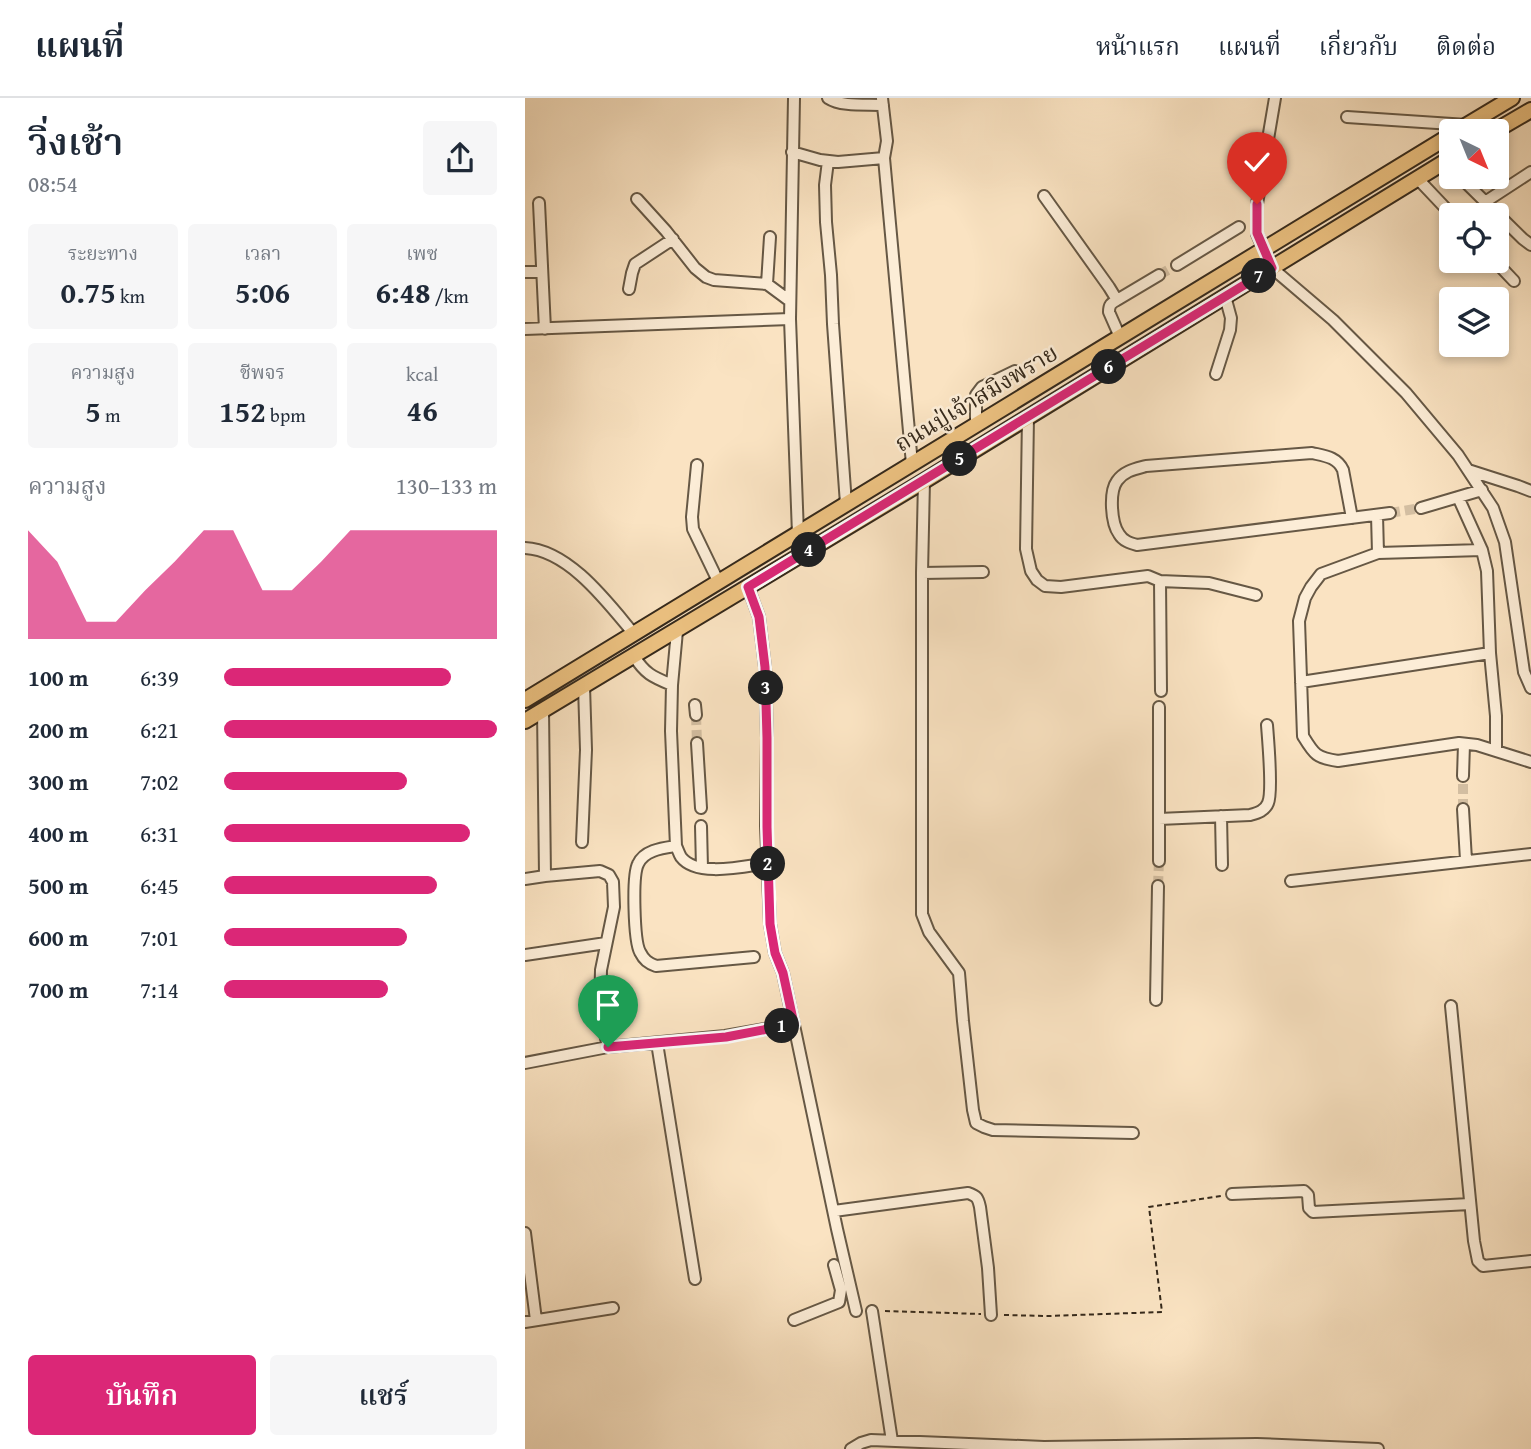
<!DOCTYPE html>
<html lang="th">
<head>
<meta charset="utf-8">
<style>
  :root { --surface:#fff; --page:#f6f6f7; --text:#1f2937; --muted:#747a83; --line:#e0e1e3; --accent:#db2777 }
  body { margin:0; font-family:"Gentium Book Plus","Noto Serif Thai",serif; background:var(--page); color:var(--text); height:100vh; display:flex; flex-direction:column; font-size:26px; white-space:nowrap }
  * { box-sizing:border-box; margin:0 }
  p { font-size:23px; color:var(--muted) }
  .icon { flex:none; width:38px; height:38px; fill:none; stroke:currentColor; stroke-width:2; stroke-linecap:round; stroke-linejoin:round }
  .map { position:relative; flex:1; overflow:hidden }
  .details { display:flex; flex-direction:column; background:var(--surface); width:525px }
  .details>* { flex:none }
  .needle { width:46px; rotate:137deg }
  .controls { position:absolute; left:914px; top:21px; display:grid; gap:14px }
  .controls a { display:grid; place-items:center; width:70px; height:70px; border-radius:7px; background:var(--surface); box-shadow:0 4px 10px #0003; font-size:35px }
  .pin { position:absolute; display:grid; place-items:center; width:60px; height:60px; color:#fff; margin:-72px -30px; border-radius:50% 50% 50% 0; rotate:-45deg; box-shadow:0 0 7px #0007 }
  .pin .icon { rotate:45deg }
  .km { position:absolute; width:35px; height:35px; margin:-18px; border-radius:50%; background:#222; color:#fff; font-size:19px; line-height:35px; text-align:center }
  .round { display:grid; place-items:center; flex:none; width:74px; height:74px; border-radius:7px; background:var(--page) }
  .overview { display:flex; align-items:center; justify-content:space-between; height:119px; padding:0 28px }
  h1 { font-size:38px; font-weight:600; line-height:52px }
  .stats { display:grid; grid-template-columns:repeat(3,1fr); gap:10px; height:119px; padding:7px 28px }
  .stats div { display:grid; align-content:center; border-radius:7px; background:var(--page); text-align:center }
  .stats b { font-size:30px; font-weight:600 }
  .stats small { font-size:19px; font-weight:400 }
  .stats p { font-size:19px }
  .chart { height:196px; padding:14px 28px }
  .chart p { display:flex; justify-content:space-between }
  .chart svg { width:100%; height:126px; margin-top:7px; fill:var(--accent); opacity:.7 }
  .cta { display:flex; gap:14px; margin-top:auto; padding:14px 28px }
  .cta a { flex:1; height:80px; border-radius:7px; background:var(--accent); color:#fff; font-size:28px; font-weight:600; line-height:80px; text-align:center }
  .cta a+a { background:var(--page); color:var(--text) }
  ul { padding:0 28px; list-style:none; font-size:23px }
  li { display:grid; grid-template-columns:112px 84px 1fr; align-items:center; height:52px }
  li i { height:18px; border-radius:9px; background:var(--accent) }
  header { display:flex; align-items:center; gap:42px; box-sizing:border-box; height:98px; padding:0 35px; background:var(--surface); border-bottom:2px solid var(--line) }
  header strong { font-size:33px }
  nav { display:flex; gap:38px; margin-inline-start:auto; font-size:24px }
  main { display:flex; flex:1; min-height:0 }
  .map>svg:first-child { display:block }
</style>
</head>
<body>
<header>
<strong>แผนที่</strong>
<nav><a>หน้าแรก</a><a>แผนที่</a><a>เกี่ยวกับ</a><a>ติดต่อ</a></nav>
</header>
<main>
<section class="details">
<div class="overview"><div><h1>วิ่งเช้า</h1><p>08:54</p></div><a class="round"><svg class="icon" aria-label="share" viewBox="0 0 24 24"><path d="M12 15V3M7 8l5-5 5 5M5 13v7h14v-7"/></svg></a></div>
<div class="stats">
<div><p>ระยะทาง</p><b>0.75<small> km</small></b></div>
<div><p>เวลา</p><b>5:06</b></div>
<div><p>เพซ</p><b>6:48<small> /km</small></b></div>
</div>
<div class="stats">
<div><p>ความสูง</p><b>5<small> m</small></b></div>
<div><p>ชีพจร</p><b>152<small> bpm</small></b></div>
<div><p>kcal</p><b>46</b></div>
</div>
<div class="chart"><p><span>ความสูง</span>130–133 m</p>
<svg viewBox="0 0 160 44" preserveAspectRatio="none"><path d="M0 44V6L10 17L20 38L30 38L40 27L50 17L60 6L70 6L80 27L90 27L100 17L110 6L120 6L130 6L140 6L150 6L160 6V44z"/></svg>
</div>
<ul>
<li><b>100 m</b>6:39<i style="width:83%"></i></li>
<li><b>200 m</b>6:21<i style="width:100%"></i></li>
<li><b>300 m</b>7:02<i style="width:67%"></i></li>
<li><b>400 m</b>6:31<i style="width:90%"></i></li>
<li><b>500 m</b>6:45<i style="width:78%"></i></li>
<li><b>600 m</b>7:01<i style="width:67%"></i></li>
<li><b>700 m</b>7:14<i style="width:60%"></i></li>
</ul>
<div class="cta"><a>บันทึก</a><a>แชร์</a></div>
</section>
<div class="map">
<svg width="1006" height="1351" viewBox="0 0 1006 1351">
  <rect width="100%" height="100%" fill="#fae3c2"/>
  <filter id="stains"><feTurbulence type="fractalNoise" baseFrequency=".00286" numOctaves="4"/><feColorMatrix values="0 0 0 0 .2 0 0 0 0 .09 0 0 0 0 .02 0 0 0 .5 -.17"/></filter>
  <radialGradient id="worn" r=".72"><stop offset=".6" stop-color="#630" stop-opacity="0"/><stop offset="1" stop-color="#630" stop-opacity=".3"/></radialGradient>
  <g fill="none" stroke-linecap="round" stroke-linejoin="round">
    <path stroke="#d3bea1" stroke-width="10" stroke-dasharray="10 5" stroke-linecap="butt" d="M634 177 652 167
      M865 415 896 410
      M171 617 172 645
      M938 711V678
      M633 788 634 763"/>
    <g stroke="#665845" stroke-width="14">
      <path id="minor" d="M269 0 265 221 273 436
        M303 0C317 9 341 6 358 7
        M357 0 362 43 359 60
        M750 0 732 106V136L747 170 808 222 881 295 933 357 968 410 980 444 999 574 1006 590
        M822 19 942 27
        M267 54 295 62 313 64 359 60 387 366
        M303 63 300 87 301 124 306 177 308 226 321 406
        M935 79 998 141 1006 147
        M892 80 927 117
        M519 98 584 189 592 202 634 177
        M112 101 141 133 170 170 181 179 189 182 242 186 265 203
        M960 104 1006 74
        M14 105 20 231
        M970 163 989 183
        M652 167 714 129
        M0 174H17
        M242 186 245 139
        M104 191 107 175 110 166 148 141
        M592 202C586 205 584 207 584 214L595 239
        M0 231 265 221
        M691 276 705 232 706 220 700 198
        M503 319 501 451 506 473 512 482 520 488 536 489 623 478 635 483 636 593
        M451 326V297L457 289 490 273
        M172 367 167 419 168 431 194 485
        M943 372 993 388 1006 393
        M399 383 397 475V816L404 834 434 875 438 923 448 1012 451 1025 459 1029 468 1032 608 1035
        M933 399 957 452 962 473 965 555 971 618V653
        M896 410 957 392
        M852 417 853 455
        M827 420 818 372C812 359 800 358 787 355L621 368C610 371 599 373 592 383 584 394 586 425 594 436 598 443 605 445 612 447L865 415
        M0 450C44 452 83 505 109 536
        M957 452 853 455 796 476 786 489 780 500 774 523 778 638C789 656 791 660 813 663L934 645 952 647 1006 664
        M397 475 458 474
        M635 483 684 485 731 497
        M223 489 234 519 240 569 242 640 241 728 245 826 250 855 258 875 312 1131 331 1213
        M152 533 147 587 146 633 151 748C153 752 154 756 156 759 172 780 220 768 243 765
        M109 558C120 576 128 579 147 587
        M776 584 965 555
        M170 607 171 617
        M172 645 176 710
        M938 678 939 646
        M938 711 941 762
        M696 718 697 767
        M634 721 725 717C732 715 740 713 743 705 748 694 743 641 742 627
        M176 728 177 770
        M57 744 61 652 59 588
        M151 748C138 750 119 752 113 766 107 778 109 843 115 854 119 862 123 865 131 868L229 859
        M634 763V609
        M20 778 75 773 84 777 88 784 89 809 76 872 75 914 83 949 200 938 269 926
        M0 781 20 778 18 612
        M766 783 1006 756
        M0 857 81 845
        M631 902 633 788
        M926 908 949 1143 953 1163 958 1168 1006 1163
        M132 945 170 1181
        M0 965 83 949
        M707 1096 779 1093 783 1097 784 1110 788 1114 945 1106
        M309 1113 443 1095C452 1098 453 1100 455 1109L463 1170 466 1217
        M0 1135 11 1222
        M347 1213 367 1343
        M269 1222 314 1204 316 1192 309 1167
        M0 1224 88 1210
        M326 1351 336 1345 346 1342 519 1349 732 1346 853 1351"/>
    </g>
    <g stroke="#35291b" stroke-width="18">
      <path id="major" d="M932 33 987 0
        M970 33 1006 12
        M0 602 926 37
        M0 623 399 383 926 60"/>
    </g>
    <path stroke="#35291b" stroke-width="2" stroke-dasharray="5 3.5" stroke-linecap="butt" d="M360 1213 456 1216
      M479 1217 523 1218 637 1214 624 1109 696 1098"/>
    <use href="#minor" stroke="#fcedd7" stroke-width="10"/>
    <use href="#major" stroke="#edc281" stroke-width="14"/>
  </g>
  <g fill="none" stroke-linecap="round" stroke-linejoin="round">
    <g stroke="#fff" stroke-width="14">
      <path id="route" d="M83 949 201 939 269 926 258 875 250 855 245 826 242 729V640L240 569 234 519 223 489 747 170 732 135V106"/>
    </g>
    <use href="#route" stroke="#db2777" stroke-width="9"/>
  </g>
  <g text-anchor="middle" stroke-width="5" stroke-linejoin="round" paint-order="stroke">
    <g font-size="23" fill="#35291b" stroke="#fcedd7">
      <text transform="translate(451 300) rotate(-31)" y="8">ถนนปู่เจ้าสมิงพราย</text>
    </g>
  </g>
  <rect width="100%" height="100%" filter="url(#stains)"/>
  <rect width="100%" height="100%" fill="url(#worn)"/>
</svg>
<div class="controls">
<a><svg class="needle" viewBox="-14 -14 28 28"><path d="M0-13l5 13h-10z" fill="#e53935"/><path d="M0 13l5-13h-10z" fill="#747a83"/></svg></a>
<a><svg class="icon" aria-label="locate" viewBox="0 0 24 24"><circle cx="12" cy="12" r="6"/><path d="M12 2v4M12 18v4M2 12h4M18 12h4"/></svg></a>
<a><svg class="icon" aria-label="layers" viewBox="0 0 24 24"><path d="M12 4l9 5-9 5-9-5zM3 14l9 5 9-5"/></svg></a>
</div>
<div class="pin" style="left:83px;top:949px;background:#1e9e55"><svg class="icon" aria-label="arrive" viewBox="0 0 24 24"><path d="M6 21V4h12l-3 4 3 4H6"/></svg></div>
<div class="pin" style="left:732px;top:106px;background:#d93025"><svg class="icon" aria-label="check" viewBox="0 0 24 24"><path d="M5 12l5 5 9-10"/></svg></div>
<b class="km" style="left:257px;top:928px">1</b>
<b class="km" style="left:243px;top:766px">2</b>
<b class="km" style="left:241px;top:590px">3</b>
<b class="km" style="left:284px;top:452px">4</b>
<b class="km" style="left:435px;top:361px">5</b>
<b class="km" style="left:584px;top:269px">6</b>
<b class="km" style="left:734px;top:178px">7</b>
</div>
</main>
</body>
</html>
